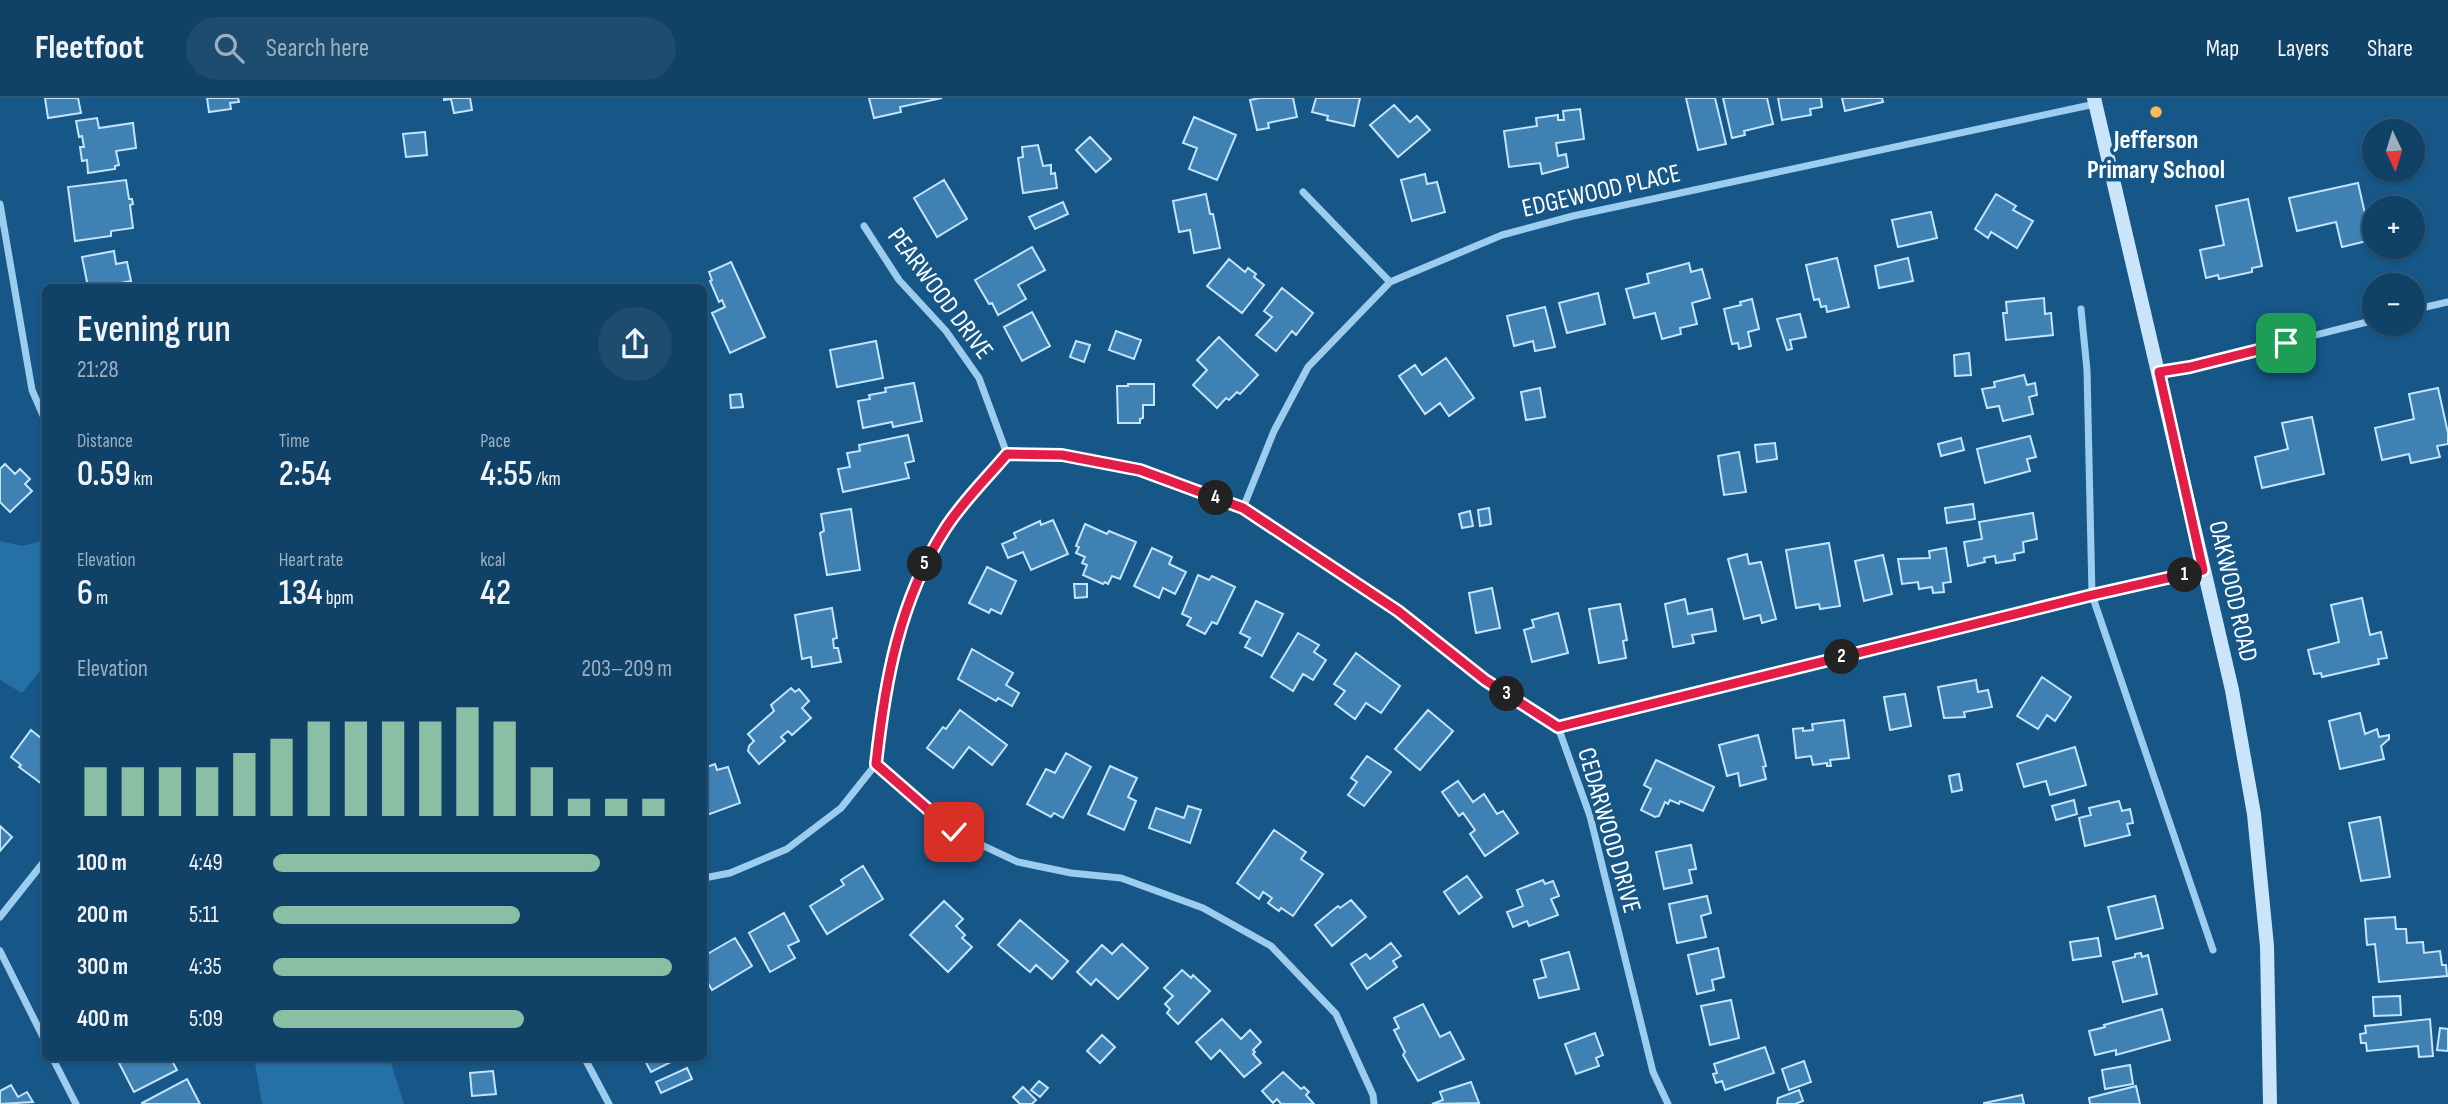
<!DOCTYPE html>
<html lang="en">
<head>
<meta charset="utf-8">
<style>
  :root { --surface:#104166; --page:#1e4c6f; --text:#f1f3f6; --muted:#9cafbf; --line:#305a7a; --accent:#8abfa5 }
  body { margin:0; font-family:"Sofia Sans Condensed",sans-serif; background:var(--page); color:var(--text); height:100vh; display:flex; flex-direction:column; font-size:26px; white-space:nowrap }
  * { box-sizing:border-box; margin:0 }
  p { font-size:23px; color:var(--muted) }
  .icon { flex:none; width:38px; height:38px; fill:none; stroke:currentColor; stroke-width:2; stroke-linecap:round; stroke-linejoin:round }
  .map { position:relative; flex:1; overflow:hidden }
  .drawer { position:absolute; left:42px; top:186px; width:665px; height:777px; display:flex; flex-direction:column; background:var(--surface); border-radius:10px; box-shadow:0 2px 5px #0004,0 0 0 2px var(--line) }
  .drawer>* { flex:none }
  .needle { width:46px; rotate:176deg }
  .buttons { position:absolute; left:2362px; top:21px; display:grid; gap:14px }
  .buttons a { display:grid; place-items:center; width:63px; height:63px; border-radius:50%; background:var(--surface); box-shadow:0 2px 5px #0004,0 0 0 2px var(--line); font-size:35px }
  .pin { position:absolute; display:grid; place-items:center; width:60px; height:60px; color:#fff; margin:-30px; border-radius:14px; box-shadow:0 4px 10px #0006 }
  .km { position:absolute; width:35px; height:35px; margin:-18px; border-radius:50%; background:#222; color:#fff; font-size:19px; line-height:35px; text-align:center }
  .round { display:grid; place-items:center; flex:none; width:74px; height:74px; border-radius:37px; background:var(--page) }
  .headline { display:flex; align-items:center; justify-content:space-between; height:119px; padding:0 35px }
  h1 { font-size:38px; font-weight:600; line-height:52px }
  .metrics { display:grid; grid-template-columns:repeat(3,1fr); gap:10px; height:119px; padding:7px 35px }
  .metrics div { display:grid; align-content:center }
  .metrics b { font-size:35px; font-weight:600 }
  .metrics small { font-size:19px; font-weight:400 }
  .metrics p { font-size:19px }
  .chart { height:196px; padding:14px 35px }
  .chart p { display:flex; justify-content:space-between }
  .chart svg { width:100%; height:126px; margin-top:7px; stroke:var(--accent); stroke-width:6 }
  ul { padding:0 35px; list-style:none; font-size:23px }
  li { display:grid; grid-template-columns:112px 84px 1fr; align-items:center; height:52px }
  li i { height:18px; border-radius:9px; background:var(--accent) }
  header { display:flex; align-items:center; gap:42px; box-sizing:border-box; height:98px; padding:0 35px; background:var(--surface); border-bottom:2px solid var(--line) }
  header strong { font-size:33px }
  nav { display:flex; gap:38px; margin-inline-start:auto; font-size:24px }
  .search { width:490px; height:63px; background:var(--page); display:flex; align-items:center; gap:18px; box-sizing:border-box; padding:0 24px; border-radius:38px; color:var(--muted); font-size:26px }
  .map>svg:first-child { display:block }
</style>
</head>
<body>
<header>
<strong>Fleetfoot</strong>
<div class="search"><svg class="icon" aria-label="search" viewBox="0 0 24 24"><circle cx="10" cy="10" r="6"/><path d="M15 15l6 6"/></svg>Search here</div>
<nav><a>Map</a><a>Layers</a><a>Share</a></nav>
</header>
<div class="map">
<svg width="2448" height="1006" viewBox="0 0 2448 1006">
  <rect width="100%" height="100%" fill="#165788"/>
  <path fill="#2570a6" d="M45 442V567L22 595 0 582V443L22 448Z
    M254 959H389L404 1006H262Z"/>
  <path fill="#3e81b2" stroke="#c3e4fa" stroke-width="2" d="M45 0H78L81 15 48 20Z
    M207 0H238L239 4 230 5 231 11 209 14Z
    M444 0H470L472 12 454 15 451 1 444 2Z
    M869 0H942L900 9 901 14 874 20Z
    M1260 0H1293L1297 19 1268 25 1269 30 1257 32 1250 2Z
    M1316 0H1360L1354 28 1327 22 1328 18 1312 14Z
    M1686 0H1715L1726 46 1698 52Z
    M1723 0H1767L1773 26 1744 33 1745 37 1732 40Z
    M1778 0H1821L1822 9 1810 11 1811 17 1782 22Z
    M1842 0H1882L1883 4 1845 13Z
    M1394 7 1410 24 1417 18 1430 32 1398 59 1370 27Z
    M1580 11 1584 41 1556 45 1558 58 1566 56 1568 69 1542 76 1540 65 1509 69 1504 33 1537 28 1536 20 1558 17V22H1564L1563 13Z
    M1194 19 1236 37 1217 82 1189 71 1197 50 1183 45Z
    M97 20 99 30 133 25 136 50 116 53 119 67 115 68V71L88 75 87 62 82 63 80 49H84L82 38 79 39 76 23Z
    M425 34 427 57 406 59 403 36Z
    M1090 39 1111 61 1096 74 1076 52Z
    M1038 47 1043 68 1051 67V76L1055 75 1057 90 1023 95 1018 60 1023 59 1022 49Z
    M1425 76 1427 86 1437 84 1445 114 1412 123 1401 82Z
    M126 82 129 101H132L133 106 130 107 133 130 111 133V138L75 143 68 89Z
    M944 82 967 121 937 139 914 100Z
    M2358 85 2371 142 2342 149 2336 124 2297 133 2289 100Z
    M1206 96 1210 116H1213L1220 150 1194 155 1190 132 1179 134 1173 103Z
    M1996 96 2016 108 2013 112 2033 123 2017 150 1991 134 1988 140 1975 131Z
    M2248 101 2262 168 2252 170V174L2219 181 2218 177 2206 180 2200 152 2224 147 2216 108Z
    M1063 104 1068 116 1035 131 1029 119Z
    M1931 114 1937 140 1898 149 1892 122Z
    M1032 149 1045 172 1018 187 1026 201 998 217 992 205 989 206 975 182Z
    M114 153 116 166 127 164 131 183 120 185 121 189H88L82 159Z
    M1837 160 1849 209 1827 214 1826 208 1821 209 1819 201 1814 202 1806 167Z
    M1908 160 1913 183 1879 190 1875 168Z
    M1229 161 1245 174 1248 170 1256 176 1254 179 1264 187 1242 215 1207 188Z
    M731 164 765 239 730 255 712 215 725 209 722 202 719 204 710 183 712 182 709 174Z
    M1689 165 1691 174 1702 171 1710 200 1692 205 1697 226 1680 230 1681 236 1662 241 1655 215 1634 220 1626 191 1649 185 1647 176Z
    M1282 190 1313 215 1296 237 1292 233 1276 253 1256 237 1272 219 1264 213Z
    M1598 195 1605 226 1567 235 1559 205Z
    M2044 200 2045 216 2051 215 2053 237 2006 242 2003 215H2007L2006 204Z
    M1752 201 1759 231 1748 234 1751 248 1739 251 1738 245 1732 246 1724 211 1741 207 1740 204Z
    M1545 209 1555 249 1535 253 1533 243 1514 248 1507 218Z
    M1032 214 1050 248 1022 263 1004 229Z
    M1800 216 1806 239 1790 242 1792 251 1787 252 1777 221Z
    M1116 233 1141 242 1134 261 1109 252Z
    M1219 239 1258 277 1240 296 1237 294 1229 302 1226 300 1217 310 1193 287 1207 272 1197 262Z
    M876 243 883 280 837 289 830 252Z
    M1076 243 1090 247 1084 264 1070 259Z
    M1969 255 1971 277 1955 278 1954 257Z
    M1446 260 1474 300 1449 318 1440 305 1425 316 1399 278 1415 267 1422 277Z
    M2024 277 2027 287 2035 285 2037 297 2029 299 2033 316 2003 323 1999 308 1987 310 1982 291 1995 289 1994 284Z
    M914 285 922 323 893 329 892 324 863 330 858 303 870 301 869 297 886 294 885 290Z
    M1128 286H1154V307H1143V320L1140 321V325H1118L1117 288H1128Z
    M1540 290 1545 319 1526 322 1521 294Z
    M2438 290 2448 335V346L2437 348 2440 359 2411 365 2409 356 2382 362 2375 330 2414 321 2409 296Z
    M741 296 743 309 731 310 730 297Z
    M2312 319 2324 376 2262 390 2255 359 2288 351 2282 325Z
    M908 337 914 363 905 365 909 380 843 394 838 371 850 369 847 355 860 353 859 347Z
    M2030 338 2036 359 2027 361 2030 373 1985 385 1977 351Z
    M1961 340 1964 352 1941 358 1938 346Z
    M1775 345 1777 361 1757 364 1755 347Z
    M1739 354 1746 394 1724 397 1718 358Z
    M5 366 15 376 20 371 30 381 25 386 32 393 10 414 0 404V371Z
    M1973 406 1975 421 1947 425 1945 410Z
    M1489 410 1491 426 1480 428 1478 412Z
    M851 411 860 472 827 477 820 435 824 433 821 416Z
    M1470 413 1473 428 1462 430 1459 416Z
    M2033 415 2037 441 2023 444 2024 454 2014 456 2015 462 1996 465 1995 458 1984 460 1985 464 1968 468 1964 444 1982 441 1979 424Z
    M1053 422 1068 456 1031 472 1023 454 1008 460 1002 446 1016 440 1014 435 1040 423 1041 427Z
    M1085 426 1107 436 1109 433 1136 444 1120 481 1112 478 1108 486 1105 484 1103 486 1083 477 1087 467 1082 465 1085 459 1076 455 1079 449 1076 448Z
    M1829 445 1840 508 1820 511 1819 506 1796 510 1786 452Z
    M1152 450 1172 459 1169 466 1186 474 1175 496 1163 490 1159 500 1134 488Z
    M1946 450 1951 484 1943 485 1944 494 1933 495 1932 489 1919 491 1918 484 1902 486 1898 461 1930 460 1929 453Z
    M1747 456 1749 466 1761 464 1776 521 1762 525 1760 517 1744 521 1728 461Z
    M1883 457 1892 496 1864 503 1855 463Z
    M987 469 1016 483 1001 516 991 511 989 515 969 505Z
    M1198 477 1209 482 1212 478 1235 489 1217 526 1212 524 1205 536 1187 527 1191 520 1182 516Z
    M1074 486H1087V499L1075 500Z
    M1492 490 1500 530 1476 535 1469 495Z
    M2362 500 2370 537 2381 534 2387 560 2378 561 2379 566 2322 579 2321 575 2314 576 2308 552 2339 544 2331 507Z
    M1685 501 1688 516 1712 511 1716 533 1692 537 1694 545 1673 549 1665 506Z
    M1256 503 1283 516 1262 558 1245 549 1250 540 1240 535Z
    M1620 506 1627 542 1623 543 1626 560 1599 565 1589 511Z
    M832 510 837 540 833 541 834 550H838L841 564 812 569 811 559 802 561 795 517Z
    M1558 515 1568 555 1532 564 1524 532 1534 529 1532 522Z
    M1298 535 1319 547 1314 554 1326 562 1313 582 1303 576 1293 593 1271 579Z
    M972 551 1013 575 1006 587 1019 595 1012 608 998 600 996 603 958 581Z
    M1356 555 1400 588 1381 615 1366 605 1355 621 1335 606 1345 593 1334 586Z
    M2042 579 2071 599 2055 623 2047 617 2038 631 2017 618Z
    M1976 582 1978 594 1988 592 1992 609 1964 614 1965 619 1944 620 1938 589Z
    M791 590 795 594 799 591 809 603 802 610 811 620 792 637 788 633 781 639 785 643 759 666 748 653 749 648 754 643 748 636 774 613 771 607Z
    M1905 596 1911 628 1890 632 1884 599Z
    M960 612 1007 647 992 667 969 649 953 670 927 650 943 629 946 631Z
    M1428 612 1453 633 1420 672 1395 651Z
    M2360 615 2365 636 2377 631 2379 639 2389 637V641L2381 648 2384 661 2340 671 2329 623Z
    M1844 622 1849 660 1830 662 1831 668H1827V665L1813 667 1811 658 1796 660 1793 631 1803 630V633L1813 632 1812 626Z
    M31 632 41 640 46 637V689L19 669 21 667 11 659Z
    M1758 637 1766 668 1763 669 1766 681 1740 688 1738 675 1727 678 1719 647Z
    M2075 649 2086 687 2050 697 2046 683 2024 689 2017 666Z
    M1066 655 1091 669 1063 720 1054 715 1051 719 1027 706 1046 671 1055 675Z
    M1367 658 1391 674 1364 708 1348 697 1357 684 1351 680Z
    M1656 662 1714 689 1703 713 1680 703 1679 706 1670 702 1668 706 1665 704 1659 718 1655 719 1641 712 1651 691 1644 687Z
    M715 666 717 672 728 669 740 705 704 718V670Z
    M1110 668 1137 680 1128 699 1136 703 1124 732 1088 716Z
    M1959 676 1962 692 1952 694 1949 678Z
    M1458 683 1473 704 1484 696 1497 716 1503 713 1518 735 1485 758 1470 736 1475 732 1463 715 1459 718 1442 694Z
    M2074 702 2077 716 2056 722 2052 708Z
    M2119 703 2122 713 2130 711 2133 725 2127 726 2130 737 2085 748 2079 720 2091 717 2089 710Z
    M1188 708 1201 712 1190 745 1149 730 1156 710 1184 720Z
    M2380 719 2390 779 2361 783 2349 725Z
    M0 728 12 739 0 753Z
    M1274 732 1306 754 1301 761 1323 776 1293 818 1281 810 1279 813 1268 805 1272 800 1263 794 1259 801 1237 785Z
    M1691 747 1696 771 1689 772 1692 785 1664 791 1656 754Z
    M863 768 883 801 827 836 810 808 844 787 841 782Z
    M1467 778 1482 799 1459 816 1444 794Z
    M1543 782 1545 786 1553 783 1559 798 1551 801 1558 817 1529 828 1527 823 1513 829 1507 814 1523 808 1517 792Z
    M1707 798 1711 815 1701 818 1706 839 1677 845 1669 806Z
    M2155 798 2163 830 2116 841 2108 809Z
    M1351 802 1366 819 1332 848 1315 827 1338 808 1340 810Z
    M944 803 963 821 956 828 965 837 962 840 972 849 948 874 910 837Z
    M784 815 799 843 788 848 795 860 770 874 749 835Z
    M2395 819 2396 831H2406L2407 845 2423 844 2424 855 2440 853 2442 867H2446L2447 878 2379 884 2375 846 2367 847 2365 821Z
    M1020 822 1068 863 1052 881 1036 867 1030 874 998 847Z
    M735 840 752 868 712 892 704 878V858Z
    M2098 840 2101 858 2073 862 2070 844Z
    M1391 845 1401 858 1393 863 1397 869 1367 891 1351 866 1366 856 1370 861Z
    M1122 846 1148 870 1118 901 1096 881 1091 887 1077 874 1102 847 1112 856Z
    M1718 850 1724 879 1712 882 1714 892 1697 896 1688 857Z
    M1569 854 1579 891 1539 900 1534 882 1546 879 1541 862Z
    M2141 855 2142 859 2148 857 2157 896 2123 904 2113 864 2135 859V856Z
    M1182 872 1191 880 1193 877 1210 893 1178 926 1167 915 1170 911 1165 906 1173 898 1164 890Z
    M2400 898 2401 917 2374 918 2373 899Z
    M1731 902 1739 940 1710 947 1701 908Z
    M1423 906 1440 939 1450 934 1464 961 1418 983 1403 957 1405 954 1394 932 1399 930 1394 920Z
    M2162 911 2170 942 2116 957V952L2095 957 2089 933 2105 929 2104 927Z
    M1222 921 1241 941 1250 932 1261 944 1253 952 1255 954 1253 956 1261 965 1244 979 1220 952 1211 961 1196 944Z
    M2430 921 2433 958 2419 959 2418 948 2367 953 2366 945H2361L2360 936 2366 935 2365 928Z
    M2440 930 2448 931V953L2437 952Z
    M1595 935 1603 957 1596 960 1599 968 1576 976 1565 946Z
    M1102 937 1115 949 1100 965 1087 953Z
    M1765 949 1774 975 1725 992 1722 983 1716 985 1713 976 1717 975 1714 966Z
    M131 959H170L177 972 134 994 119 965Z
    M643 959H674L675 962 651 974Z
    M1804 963 1811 984 1789 992 1782 971Z
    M2130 967 2133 986 2105 991 2102 972Z
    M687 970 692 981 661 995 656 984Z
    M493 973 496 996 472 998 470 975Z
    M1283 974 1301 991 1304 989 1309 994 1306 997 1314 1006H1281L1277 1001 1273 1005 1262 993Z
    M187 981 200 1006H143L142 1005Z
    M1039 983 1048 990 1040 999 1031 992Z
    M1471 984 1479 1005 1432 1006 1443 1002 1440 994Z
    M11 987 18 999 27 994 33 1004 0 1006V993Z
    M2136 988 2140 1006H2090L2089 1000Z
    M1023 989 1036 1002 1032 1006H1020L1013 999Z
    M1799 992 1803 1003 1795 1006H1777L1778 1000Z
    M2022 997 2024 1006H1984V1005Z"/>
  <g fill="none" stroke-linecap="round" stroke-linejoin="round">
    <path stroke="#9dcdee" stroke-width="7" d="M1303 94 1390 184
      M0 106 32 292 46 324
      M864 128 899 182 946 233 979 280 1007 356
      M2081 211 2087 272 2092 497 2213 852
      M2413 212 2448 204
      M2159 274 2197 267 2375 222
      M1007 356 1062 357 1140 372 1243 410 1398 513 1484 582 1558 629 1590 718 1653 974 1668 1006
      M1243 410 1274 333 1308 269 1390 184 1502 137 1573 118 2095 6
      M1558 629 2092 497 2203 472
      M876 666 954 734 1018 764 1071 775 1121 780 1203 810 1271 848 1336 916 1373 997 1374 1006
      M704 780 730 775 787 751 841 710 876 666 883 600 899 534 916 482 946 429 1007 356
      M0 819 46 761
      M0 853 46 945
      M52 959 76 1006
      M584 959 609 1006"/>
    <path stroke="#cae5fa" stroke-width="14" d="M2094 0 2232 592 2254 716 2267 848 2270 1006"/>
  </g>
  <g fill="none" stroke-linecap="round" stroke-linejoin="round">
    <g stroke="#fff" stroke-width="14">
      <path id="route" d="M954 734 876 666C885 583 899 503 945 431 962 404 987 380 1007 356L1062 357 1140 372 1243 410 1398 513 1485 582 1558 629 2092 497 2203 472 2159 274 2190 269 2286 245"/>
    </g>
    <use href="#route" stroke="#e11d48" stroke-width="9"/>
  </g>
  <circle fill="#ffba5a" stroke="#165788" stroke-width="2.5" cx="2156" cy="14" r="7"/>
  <g text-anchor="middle" stroke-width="7" stroke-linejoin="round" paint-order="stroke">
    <g font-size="26" font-weight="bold" fill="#fff" stroke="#165788">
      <text x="2156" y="50">Jefferson<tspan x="2156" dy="30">Primary School</tspan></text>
    </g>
    <g font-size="26" fill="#fff" stroke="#165788">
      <text transform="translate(1601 92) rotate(-13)" y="9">EDGEWOOD PLACE</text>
      <text transform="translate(941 195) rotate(53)" y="9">PEARWOOD DRIVE</text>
      <text transform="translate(2234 493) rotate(77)" y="9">OAKWOOD ROAD</text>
      <text transform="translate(1610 732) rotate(74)" y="9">CEDARWOOD DRIVE</text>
    </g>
  </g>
</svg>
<div class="buttons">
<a><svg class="needle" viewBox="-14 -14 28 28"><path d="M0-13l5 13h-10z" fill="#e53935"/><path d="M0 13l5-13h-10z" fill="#9cafbf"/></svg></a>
<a>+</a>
<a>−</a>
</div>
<div class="pin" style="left:2286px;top:245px;background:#1e9e55"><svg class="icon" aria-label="arrive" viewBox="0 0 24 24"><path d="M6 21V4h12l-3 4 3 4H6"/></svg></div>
<div class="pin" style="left:954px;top:734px;background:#d93025"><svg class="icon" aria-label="check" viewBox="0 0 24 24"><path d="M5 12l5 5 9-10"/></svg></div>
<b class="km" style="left:2185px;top:477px">1</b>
<b class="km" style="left:1842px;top:559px">2</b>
<b class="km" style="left:1507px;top:596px">3</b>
<b class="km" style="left:1216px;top:400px">4</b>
<b class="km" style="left:925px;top:466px">5</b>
<section class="drawer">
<div class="headline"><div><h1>Evening run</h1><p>21:28</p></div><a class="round"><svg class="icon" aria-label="share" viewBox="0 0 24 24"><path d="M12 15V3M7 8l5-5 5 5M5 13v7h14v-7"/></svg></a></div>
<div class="metrics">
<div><p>Distance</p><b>0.59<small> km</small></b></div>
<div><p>Time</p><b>2:54</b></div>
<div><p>Pace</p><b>4:55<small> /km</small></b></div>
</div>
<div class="metrics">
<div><p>Elevation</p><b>6<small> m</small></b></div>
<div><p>Heart rate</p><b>134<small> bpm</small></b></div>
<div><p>kcal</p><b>42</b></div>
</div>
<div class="chart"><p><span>Elevation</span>203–209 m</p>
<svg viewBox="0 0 160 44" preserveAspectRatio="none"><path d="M5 44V27M15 44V27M25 44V27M35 44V27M45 44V22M55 44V17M65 44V11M75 44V11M85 44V11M95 44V11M105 44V6M115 44V11M125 44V27M135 44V38M145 44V38M155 44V38"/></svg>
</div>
<ul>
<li><b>100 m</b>4:49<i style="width:82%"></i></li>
<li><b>200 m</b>5:11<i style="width:62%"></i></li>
<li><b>300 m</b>4:35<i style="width:100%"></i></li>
<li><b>400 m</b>5:09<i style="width:63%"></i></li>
</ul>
</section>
</div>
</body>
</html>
